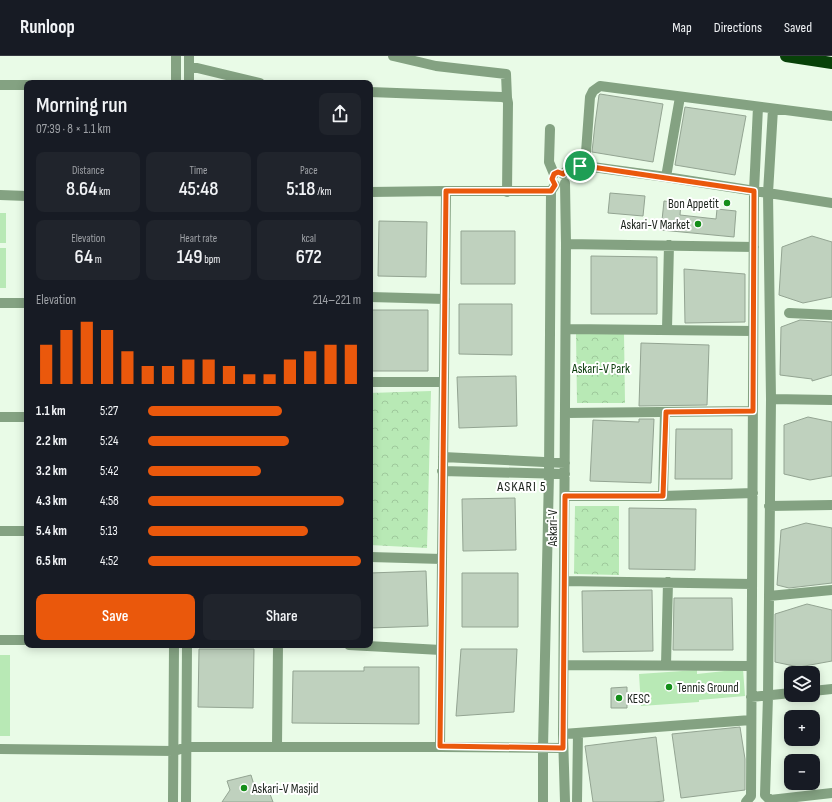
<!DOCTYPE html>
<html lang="en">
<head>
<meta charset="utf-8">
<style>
  :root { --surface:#171b24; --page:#20242c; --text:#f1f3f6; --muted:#9ea1a6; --line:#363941; --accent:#ea580c }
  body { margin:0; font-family:"Sofia Sans Condensed",sans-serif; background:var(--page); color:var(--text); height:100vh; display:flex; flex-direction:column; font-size:15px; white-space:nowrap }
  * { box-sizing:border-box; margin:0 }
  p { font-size:13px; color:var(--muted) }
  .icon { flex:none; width:22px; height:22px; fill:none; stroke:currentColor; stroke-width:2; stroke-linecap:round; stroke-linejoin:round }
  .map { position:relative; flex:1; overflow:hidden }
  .panel { position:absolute; left:24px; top:24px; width:349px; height:568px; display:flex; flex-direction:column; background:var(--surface); border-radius:8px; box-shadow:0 2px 10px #0003 }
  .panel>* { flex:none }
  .buttons { position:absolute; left:784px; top:610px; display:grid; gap:8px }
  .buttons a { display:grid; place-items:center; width:36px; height:36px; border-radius:8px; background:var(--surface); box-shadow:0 2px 10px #0003; font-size:20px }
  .pin { position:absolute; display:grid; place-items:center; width:34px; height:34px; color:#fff; margin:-17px; border:2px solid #fff; border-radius:50%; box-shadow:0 1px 4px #0007 }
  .round { display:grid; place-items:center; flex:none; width:42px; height:42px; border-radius:8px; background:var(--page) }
  .overview { display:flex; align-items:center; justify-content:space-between; height:68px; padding:0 12px }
  h1 { font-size:22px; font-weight:600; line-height:30px }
  .metrics { display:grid; grid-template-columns:repeat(3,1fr); gap:6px; height:68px; padding:4px 12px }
  .metrics div { display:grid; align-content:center; border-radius:8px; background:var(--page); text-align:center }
  .metrics b { font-size:20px; font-weight:600 }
  .metrics small { font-size:11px; font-weight:400 }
  .metrics p { font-size:11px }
  .chart { height:112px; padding:8px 12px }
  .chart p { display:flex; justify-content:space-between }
  .chart svg { width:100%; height:72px; margin-top:4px; stroke:var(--accent); stroke-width:6 }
  .cta { display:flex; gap:8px; margin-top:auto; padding:8px 12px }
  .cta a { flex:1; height:46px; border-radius:8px; background:var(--accent); color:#fff; font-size:16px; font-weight:600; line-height:46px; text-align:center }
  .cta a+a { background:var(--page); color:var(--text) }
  ul { padding:0 12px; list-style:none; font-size:13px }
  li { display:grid; grid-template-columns:64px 48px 1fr; align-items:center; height:30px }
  li i { height:10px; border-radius:5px; background:var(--accent) }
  header { display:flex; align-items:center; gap:24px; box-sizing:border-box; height:56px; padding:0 20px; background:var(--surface); border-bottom:1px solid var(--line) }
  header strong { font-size:19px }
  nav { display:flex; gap:22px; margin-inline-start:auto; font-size:14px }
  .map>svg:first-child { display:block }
</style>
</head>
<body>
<header>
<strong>Runloop</strong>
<nav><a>Map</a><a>Directions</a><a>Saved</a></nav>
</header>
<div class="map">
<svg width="832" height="746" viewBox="0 0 832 746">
  <defs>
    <pattern id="park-crowns" width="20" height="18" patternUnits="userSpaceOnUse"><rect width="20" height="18" fill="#b8e9b5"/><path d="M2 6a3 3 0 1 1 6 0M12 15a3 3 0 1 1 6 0" fill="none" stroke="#9ec89b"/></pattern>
  </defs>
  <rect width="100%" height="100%" fill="#e9fbe7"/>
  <path fill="#b8e9b5" d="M0 157H6V187H0Z
    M0 192H6V232H0Z
    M0 599H10V680H0Z
    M743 613 745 640 699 644V646L641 650 639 618 697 614V618Z"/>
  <path fill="url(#park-crowns)" d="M624 277 625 347H577L576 278Z
    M431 335 427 492 370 489V337Z
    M575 450H619V519L574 518Z"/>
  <path fill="#bfd1be" stroke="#93a492" d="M600 38 663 48 653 106 592 96 595 68 599 39Z
    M685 51 746 60 735 119 675 109Z
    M610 137 645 140 643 160 608 157Z
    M664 145 681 147 680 159 716 163 717 153 736 155 734 181 661 174Z
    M379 165 427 166 426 221 378 220Z
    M461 175H515V228H461Z
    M812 180 832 186V241L803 247 779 239 782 191Z
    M591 200 657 201V258H591Z
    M684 213 745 218V266L685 267Z
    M459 248H512V299L459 298Z
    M370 254H428V315H370Z
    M800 264 832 266V319L812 325V323L780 319 781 271Z
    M641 287 709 289 707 349 639 350Z
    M516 320 517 370 459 372 457 321Z
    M808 361 832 366V420L810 424 784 418V369Z
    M639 363H654L651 427 590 425 593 364 639 366Z
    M676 373H732V423H675Z
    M515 442 516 494 463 495 462 443Z
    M629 452 696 453 695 514 629 513Z
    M806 467 832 472V527L789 532 777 529 781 474Z
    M426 515 428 570 370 572V517Z
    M462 517H518V571H462Z
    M652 534 653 595 583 596 582 535Z
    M674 542H732L733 594H673Z
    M807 548 832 554V605L799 611 775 606V558Z
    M199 593H254L253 652 198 651Z
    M461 593H517L514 656 456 660Z
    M364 611H419V668L292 667 293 615H364Z
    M627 631V652H611V632Z
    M740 671 745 703V734L681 742 672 678Z
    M656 681 664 745 653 746H593L585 690Z
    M251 719 254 729 270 738 273 746H222L230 734 227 725Z"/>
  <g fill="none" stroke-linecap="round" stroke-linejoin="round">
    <path stroke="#84a282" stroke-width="10" d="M189 0V27
      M393 0 436 10 506 18 507 42 508 47 507 136
      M189 10 260 27
      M176 27V0
      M0 29H27
      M370 36 502 41 507 42
      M773 53 768 137 771 343 768 640 765 739 770 744 832 737
      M550 73 549 106 554 118
      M585 110 590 41 593 35 600 30 832 60
      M563 118 571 111 585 110 666 121 832 147
      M666 121 680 41
      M370 136 446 135H551L555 129
      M0 139 27 140
      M566 188 754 191
      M370 241 445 243
      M0 247H27
      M789 257 832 259
      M566 273 753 275
      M667 273 669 189
      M370 326H444
      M771 343 832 344
      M566 357 753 355
      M0 361H27
      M443 401 565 407
      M442 415 565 418
      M565 440H663L753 437
      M663 440 665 356
      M769 450 832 449
      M0 475H27
      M370 501 442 503
      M565 525 752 528
      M769 540 832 534
      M0 584H27
      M349 589 441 594
      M564 609 751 610
      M666 609 668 526
      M813 635 832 633
      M751 641 791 637
      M563 678 751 664
      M277 690 278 589
      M440 691 446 135
      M0 693 174 695 187 691H440L563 692
      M173 746 174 589
      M186 746 187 589
      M543 746V692L549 418 551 135
      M565 746 563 678 566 188 565 127
      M577 746 578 677
      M746 746 751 740 754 135 758 51"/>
    <path stroke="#084109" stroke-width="12" d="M786 0 832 7"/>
  </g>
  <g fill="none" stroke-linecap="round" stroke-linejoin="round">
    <g stroke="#fff" stroke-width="8">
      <path id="route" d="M575 110H585L754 135 753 355 666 356 663 440H565L563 692 440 690 446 135H551L555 129 552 123 554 118 558 116 563 118 571 111Z"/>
    </g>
    <use href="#route" stroke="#ea580c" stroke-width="5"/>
  </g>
  <g fill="#148e19" stroke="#fff" stroke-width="1.5">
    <circle cx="727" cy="147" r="4"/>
    <circle cx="698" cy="168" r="4"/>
    <circle cx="669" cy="631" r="4"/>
    <circle cx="619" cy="642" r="4"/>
    <circle cx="244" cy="732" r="4"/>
  </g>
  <g text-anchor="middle" stroke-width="4" stroke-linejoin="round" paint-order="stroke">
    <g font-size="13" fill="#1c231c" stroke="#fff" text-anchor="start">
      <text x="719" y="152" text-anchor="end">Bon Appetit</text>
      <text x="690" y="173" text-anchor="end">Askari-V Market</text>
      <text x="677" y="636">Tennis Ground</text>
      <text x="627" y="647">KESC</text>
      <text x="252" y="737">Askari-V Masjid</text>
    </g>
    <g font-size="13" fill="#083b09" stroke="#fff">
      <text x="601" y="317">Askari-V Park</text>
    </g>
    <g font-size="13" fill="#1c231c" stroke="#fff">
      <text transform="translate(552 472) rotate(-90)" y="5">Askari-V</text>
    </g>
    <g font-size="14" letter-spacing="1" fill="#1c231c" stroke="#fff">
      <text x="522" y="435">ASKARI 5</text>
    </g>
  </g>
</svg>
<div class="buttons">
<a><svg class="icon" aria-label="layers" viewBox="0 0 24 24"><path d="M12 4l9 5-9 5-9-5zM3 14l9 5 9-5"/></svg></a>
<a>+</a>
<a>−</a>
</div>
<div class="pin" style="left:580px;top:110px;background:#1e9e55"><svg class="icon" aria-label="arrive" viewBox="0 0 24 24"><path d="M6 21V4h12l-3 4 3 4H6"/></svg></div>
<section class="panel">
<div class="overview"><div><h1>Morning run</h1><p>07:39 · 8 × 1.1 km</p></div><a class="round"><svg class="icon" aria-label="share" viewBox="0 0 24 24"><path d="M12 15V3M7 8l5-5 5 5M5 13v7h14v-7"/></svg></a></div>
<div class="metrics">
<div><p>Distance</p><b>8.64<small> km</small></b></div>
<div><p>Time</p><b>45:48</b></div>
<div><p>Pace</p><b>5:18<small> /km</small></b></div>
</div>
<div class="metrics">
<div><p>Elevation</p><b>64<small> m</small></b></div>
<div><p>Heart rate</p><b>149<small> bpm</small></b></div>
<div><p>kcal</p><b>672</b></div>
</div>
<div class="chart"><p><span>Elevation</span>214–221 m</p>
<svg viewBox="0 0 160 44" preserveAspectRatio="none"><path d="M5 44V20M15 44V11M25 44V6M35 44V11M45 44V24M55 44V33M65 44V33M75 44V29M85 44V29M95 44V33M105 44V38M115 44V38M125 44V29M135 44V24M145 44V20M155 44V20"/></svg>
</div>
<ul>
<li><b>1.1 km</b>5:27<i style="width:63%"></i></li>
<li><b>2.2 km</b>5:24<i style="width:66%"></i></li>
<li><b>3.2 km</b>5:42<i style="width:53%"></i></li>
<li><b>4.3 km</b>4:58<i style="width:92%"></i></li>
<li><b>5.4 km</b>5:13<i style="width:75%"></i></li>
<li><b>6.5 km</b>4:52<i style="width:100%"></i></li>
</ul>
<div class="cta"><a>Save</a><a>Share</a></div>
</section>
</div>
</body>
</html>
